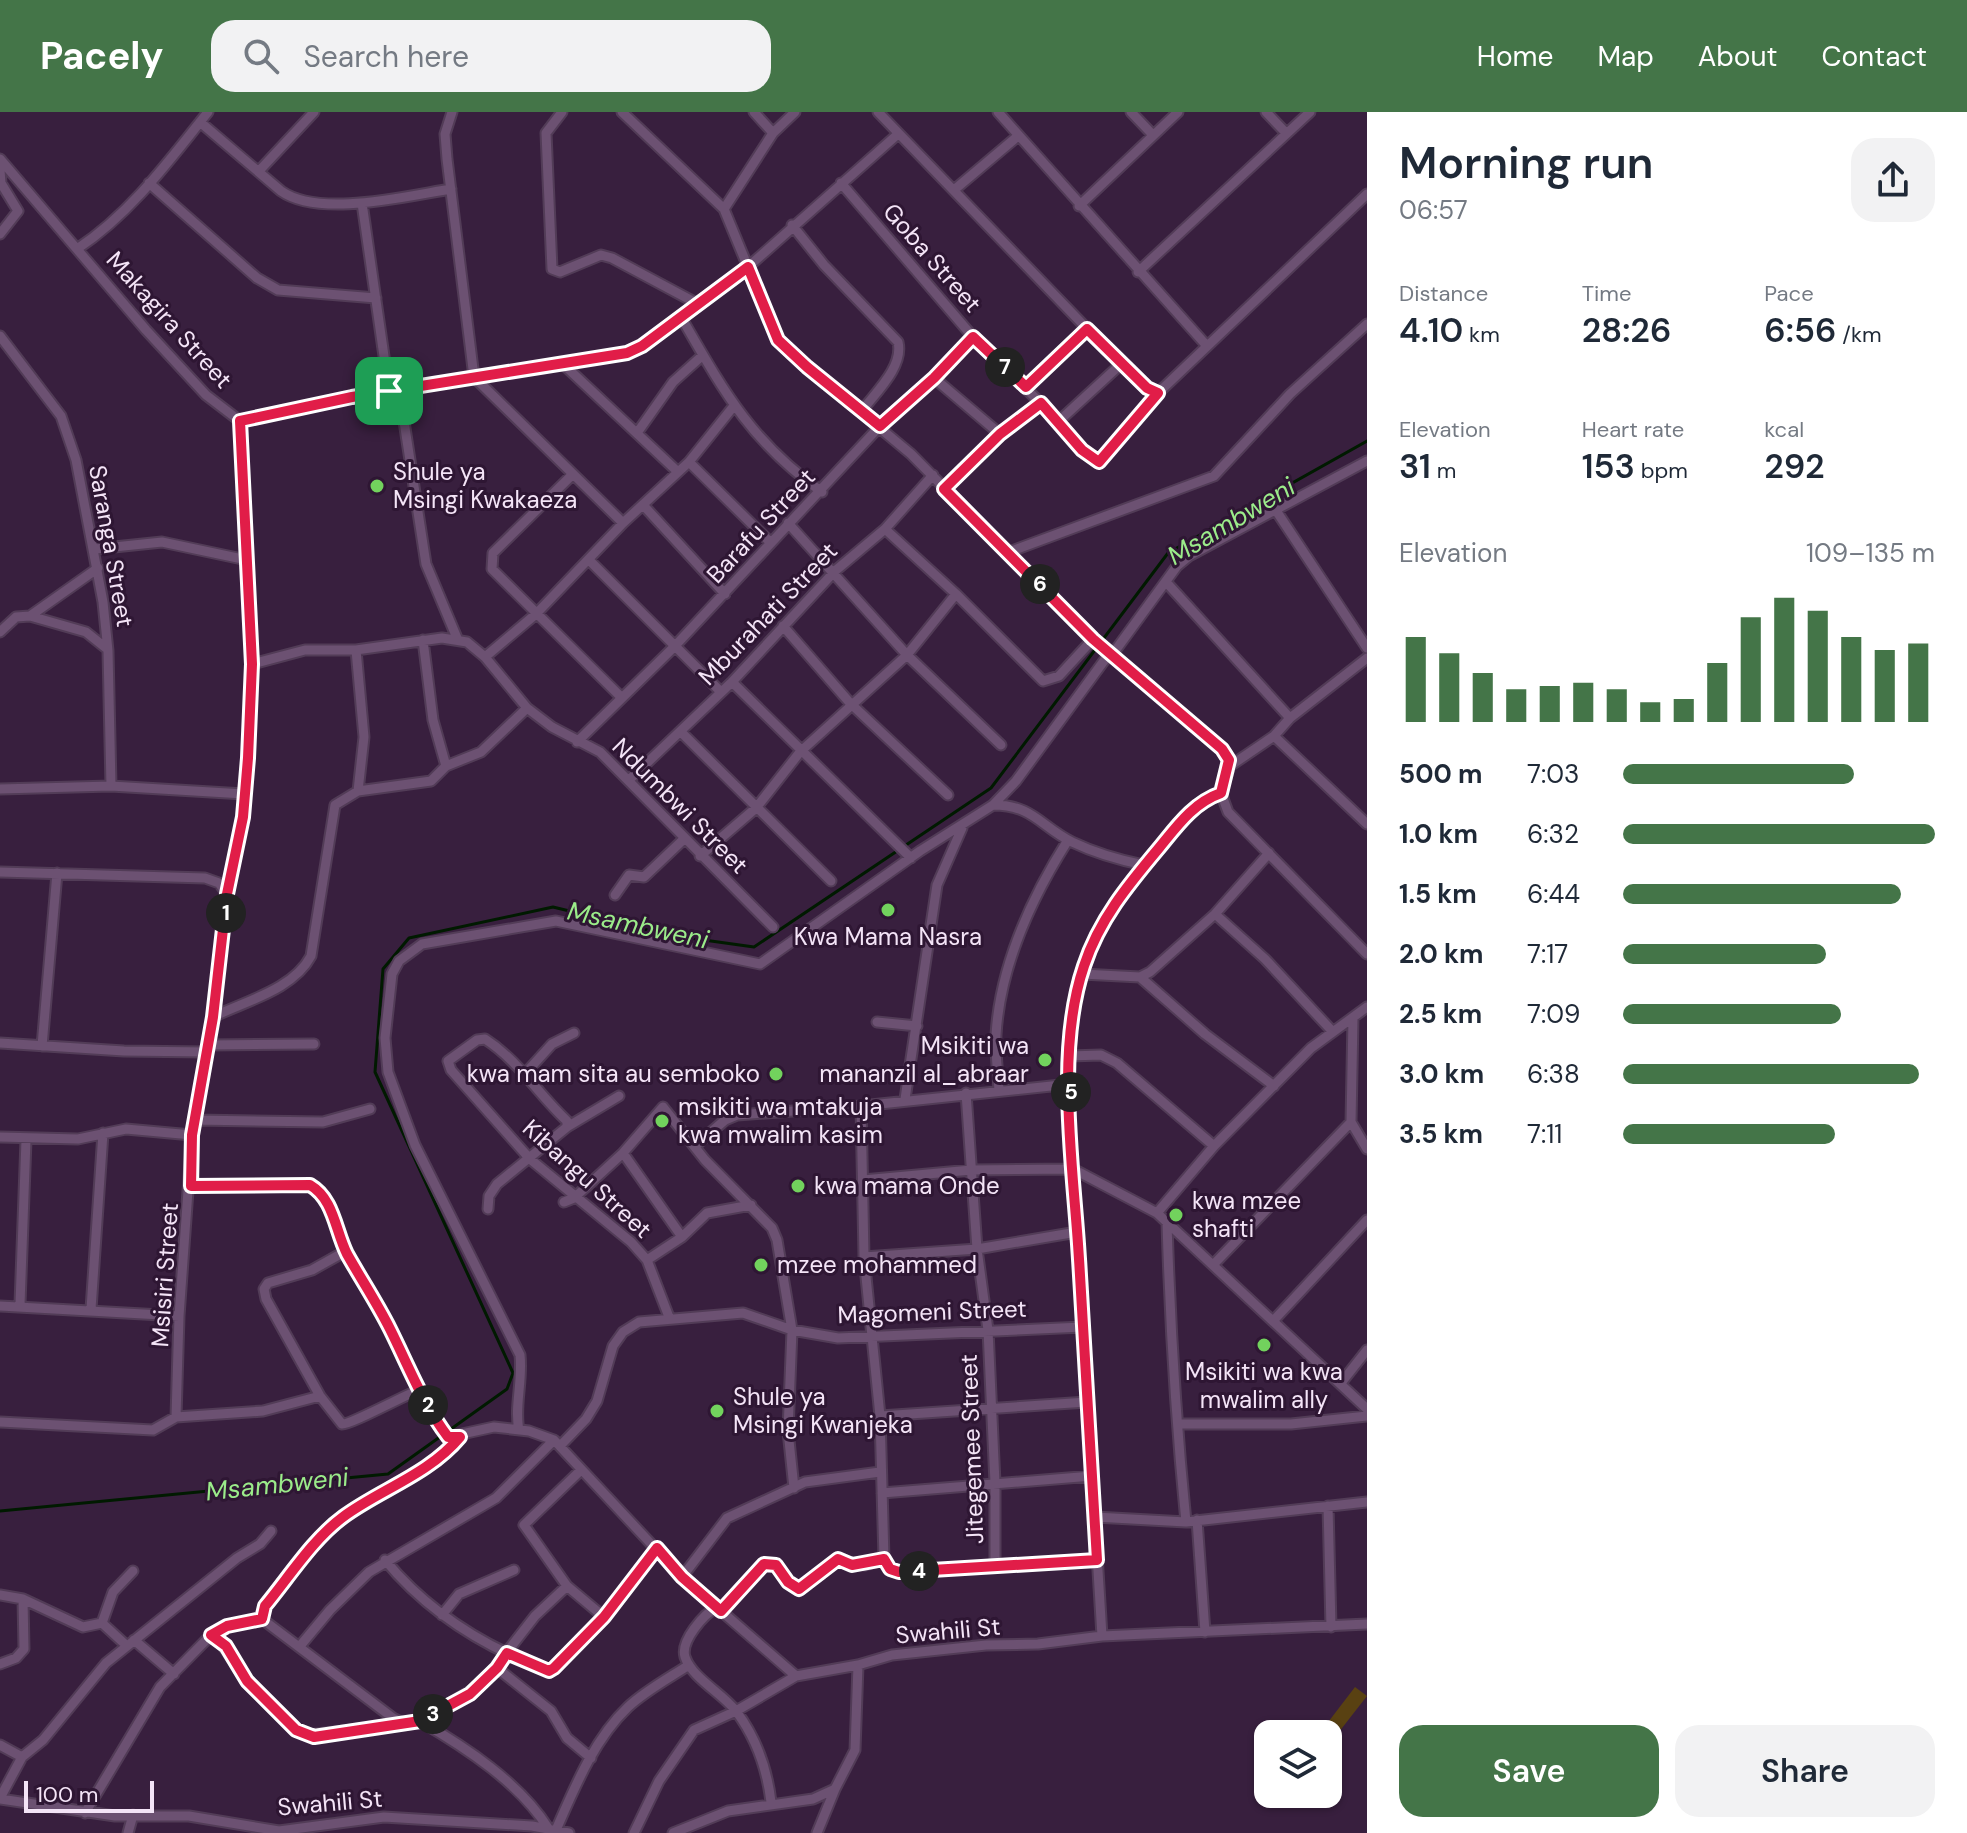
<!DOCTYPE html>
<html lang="en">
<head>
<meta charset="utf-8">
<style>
  :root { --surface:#fff; --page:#f2f2f3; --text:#1f2937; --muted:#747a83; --accent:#447548 }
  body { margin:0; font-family:"DM Sans",sans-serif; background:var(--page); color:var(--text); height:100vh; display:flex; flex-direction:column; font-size:30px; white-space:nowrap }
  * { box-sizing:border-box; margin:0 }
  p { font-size:26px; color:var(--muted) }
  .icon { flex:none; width:44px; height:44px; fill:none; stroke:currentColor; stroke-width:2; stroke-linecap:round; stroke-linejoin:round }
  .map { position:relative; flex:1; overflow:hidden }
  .details { display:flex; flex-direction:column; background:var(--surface); width:600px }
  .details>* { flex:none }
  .tools { position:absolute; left:1254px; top:1608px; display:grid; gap:16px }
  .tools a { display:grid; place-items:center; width:88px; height:88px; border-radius:16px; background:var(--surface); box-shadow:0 2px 6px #0004; font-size:40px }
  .scale { position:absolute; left:24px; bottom:20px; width:130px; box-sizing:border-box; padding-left:8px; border:4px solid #f4e4f7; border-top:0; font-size:22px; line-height:28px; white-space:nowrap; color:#f4e4f7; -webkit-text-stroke:6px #2e1633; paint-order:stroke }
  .pin { position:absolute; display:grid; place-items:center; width:68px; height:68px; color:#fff; margin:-34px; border-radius:16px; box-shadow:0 4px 12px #0006 }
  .km { position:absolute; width:40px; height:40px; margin:-20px; border-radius:50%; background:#222; color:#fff; font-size:22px; line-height:40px; text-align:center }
  .round { display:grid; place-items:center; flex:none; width:84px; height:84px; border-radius:24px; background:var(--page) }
  .head { display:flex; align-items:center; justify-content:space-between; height:136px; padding:0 32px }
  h1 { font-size:44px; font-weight:600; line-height:60px }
  .figures { display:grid; grid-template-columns:repeat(3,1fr); gap:12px; height:136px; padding:8px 32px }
  .figures div { display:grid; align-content:center }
  .figures b { font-size:34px; font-weight:600 }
  .figures small { font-size:22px; font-weight:400 }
  .figures p { font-size:22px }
  .chart { height:224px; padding:16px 32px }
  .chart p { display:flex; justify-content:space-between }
  .chart svg { width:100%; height:144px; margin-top:8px; stroke:var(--accent); stroke-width:6 }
  .action { display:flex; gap:16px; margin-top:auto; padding:16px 32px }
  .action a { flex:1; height:92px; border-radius:24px; background:var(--accent); color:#fff; font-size:32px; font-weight:600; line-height:92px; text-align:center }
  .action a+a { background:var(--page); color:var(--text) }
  ul { padding:0 32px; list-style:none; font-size:26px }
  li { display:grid; grid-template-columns:128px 96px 1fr; align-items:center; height:60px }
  li i { height:20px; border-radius:10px; background:var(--accent) }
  header { display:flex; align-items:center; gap:48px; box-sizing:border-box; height:112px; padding:0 40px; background:var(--accent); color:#fff }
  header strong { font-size:38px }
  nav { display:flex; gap:44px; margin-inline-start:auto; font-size:28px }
  .search { width:560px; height:72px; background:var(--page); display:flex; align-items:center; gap:20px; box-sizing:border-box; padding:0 28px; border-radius:24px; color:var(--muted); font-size:30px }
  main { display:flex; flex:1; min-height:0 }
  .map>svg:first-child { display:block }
</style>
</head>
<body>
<header>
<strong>Pacely</strong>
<div class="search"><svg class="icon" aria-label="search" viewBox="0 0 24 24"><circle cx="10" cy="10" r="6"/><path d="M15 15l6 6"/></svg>Search here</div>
<nav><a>Home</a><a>Map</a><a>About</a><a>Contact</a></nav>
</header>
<main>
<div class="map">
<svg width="1367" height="1721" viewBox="0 0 1367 1721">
  <rect width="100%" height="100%" fill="#381f3e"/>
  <path fill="#594112" d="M1355 1575 1367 1584 1328 1634V1622H1319Z"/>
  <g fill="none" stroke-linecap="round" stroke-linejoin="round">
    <path stroke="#001a00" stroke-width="3" d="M0 1399 388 1362 507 1277 513 1261 375 960 383 857 409 826 553 795 668 823 754 835 991 676 1168 441 1367 329"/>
    <g stroke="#523c57" stroke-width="13">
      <path id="minor" d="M452 0 445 22 447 47 474 265 623 411
        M562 0 546 21 552 157 560 160 601 143 612 146 698 192
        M622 0 724 97 778 228 791 242 911 342 1093 527 1222 637 1230 654 1221 681 1228 700 1367 842
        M754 0 773 21
        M878 0 1121 252 1147 276 1158 281
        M998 0 1207 234
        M1131 0 1152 22
        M1266 0 1286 21
        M200 10 281 79C319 106 407 84 451 77
        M0 47 146 218 206 283 240 309 352 285 627 241 642 234 748 155 898 22
        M0 58 1 71 18 99 0 122
        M259 59 314 0
        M149 71 257 166 278 178 376 186
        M841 71 973 225 1059 309 1082 338 1099 350 1158 281 1367 82
        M954 78 1018 24
        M362 91 389 279
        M1079 94 1178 0
        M724 97 773 21 795 0
        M792 113 824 153 898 230C904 255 875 281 861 300
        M77 137C130 102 169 49 208 0
        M1138 160 1310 0
        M681 205C723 278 751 330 822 380
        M0 224 61 304 76 348 103 490 108 539 111 674
        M563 252 678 360
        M934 266 1000 322
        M1026 275 1087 217
        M399 277 426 452 457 526
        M1059 309 1121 252
        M637 321 673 270 703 243
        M689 350 771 431
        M573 362 493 441 492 457 621 585
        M944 377 1000 322 1041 291
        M644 394 725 482
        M1275 397 1367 536
        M788 411 907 543 1001 633
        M885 417 956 482 1043 569 1059 564 1093 527
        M95 437 162 430 247 448
        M1009 440 1214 364 1290 282 1367 212
        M590 449 720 579
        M1166 470 1290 606
        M30 504 86 520 106 536
        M783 514 850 591 948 683
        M0 520 16 505 30 504 98 456
        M423 528 433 608 446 654
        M356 538 364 625 358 679
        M1112 543 1177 454 1189 444 1367 349
        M485 545 536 502 623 411 689 350 733 295
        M252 552 305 538H356L442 526 467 530 485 545 527 596 552 615 600 640 773 815
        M732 570 911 746
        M682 621 831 769
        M1274 624 1367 712
        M577 630 674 535 880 314 934 266 973 225
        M1230 654 1274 624 1290 606 1367 546
        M629 668 732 570 835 459 885 417 933 363
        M0 677 111 674 244 682
        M993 693C1033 693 1040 714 1072 730 1095 741 1119 748 1144 753
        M700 744 756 696 800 640 907 543 956 482
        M0 760 205 766 219 771 227 782
        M615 783 629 763 644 765 685 726
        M1215 802 1265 847 1333 920
        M1082 862 1140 865 1150 860 1215 802 1269 741
        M1140 865 1205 922 1274 974
        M213 905C245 889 293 878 311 844L335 693 358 679 431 669 446 654 481 640 527 596
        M1353 906 1351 1010 1367 1037
        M877 910 917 914
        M0 931 124 939 207 940
        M208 933 314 932
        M42 934 57 761
        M1069 944 1101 943 1117 951 1214 1034
        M523 964 552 932 574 921
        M999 979C998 960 995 941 996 923 1000 854 1032 785 1068 728
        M966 981 977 1137 988 1218 995 1371V1453
        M905 987 937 773 962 716
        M861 994 864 1145 880 1304 884 1447
        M195 1008 323 1010 370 997
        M567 1015V1009C538 982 518 948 485 927L477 928 448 949 451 958 530 1047 631 1130 647 1148 669 1205
        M0 1025 78 1027 126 1017 192 1023
        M695 1034 725 1008 737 1003 861 994 1070 972
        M623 1041 682 1125
        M863 1068 971 1058 1073 1057 1157 1101 1367 1297
        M191 1074 310 1073C335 1087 335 1118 347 1142 361 1167 377 1191 390 1217 408 1253 424 1292 448 1325L494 1315 529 1319 554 1328 682 1465 796 1564
        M564 1090 574 1086 623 1041 663 995 705 1048 772 1116 777 1128 792 1218 788 1319 794 1376
        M488 1097 489 1084 497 1072 567 1015 619 984
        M1157 1101 1214 1034 1311 936 1367 895
        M1167 1111C1170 1211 1176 1310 1186 1410
        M346 1139 312 1158 268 1171 264 1177 266 1187 320 1284 342 1312C350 1313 405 1283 419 1278
        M864 1145 977 1137 1077 1120
        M647 1148 682 1125 707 1101 751 1093
        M1213 1153 1351 1010
        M20 1192 26 1028
        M0 1194 179 1204
        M91 1197 103 1021
        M1274 1208 1367 1108
        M1341 1271 1367 1238
        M880 1304 1087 1290
        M176 1305 179 1204 192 1023 213 905 227 782 243 705 248 646 252 552 240 309
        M0 1310 153 1318 176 1305 263 1299 320 1284
        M1180 1312H1291L1367 1304
        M519 1318C514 1295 523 1269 520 1243L415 1033 388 960 385 926 392 862 399 849 422 832 556 809 760 852 920 739 993 693 1016 669 1109 542
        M560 1334 586 1307 597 1289 613 1234 623 1220 639 1210 743 1201 792 1218 838 1226 1083 1215
        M581 1358 524 1413 567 1474 604 1505
        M882 1381 1092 1364
        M1328 1394 1331 1515
        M1095 1405 1186 1410 1367 1390
        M1197 1408 1205 1520
        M884 1447 890 1457 899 1460 1097 1448
        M385 1448C428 1500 486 1536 549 1559L604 1505 657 1436
        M682 1465 727 1406 805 1370 880 1360
        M0 1483 23 1487 83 1515 102 1511 127 1534
        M717 1495C704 1502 680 1529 685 1545 692 1566 722 1581 736 1599 757 1627 767 1656 771 1690
        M721 1499 764 1452 776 1453 788 1470 799 1477 835 1448 865 1453 884 1447
        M442 1503 459 1482 514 1458
        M262 1507 393 1606 405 1612 420 1609C465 1635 520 1671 548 1716
        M262 1507 265 1494C289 1465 313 1427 343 1405 381 1377 428 1363 460 1325
        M102 1511 113 1480 133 1459
        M211 1523C228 1535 233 1552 246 1568 262 1587 286 1613 308 1623L405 1612
        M1102 1524C1095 1398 1087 1273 1079 1148 1074 1075 1063 991 1071 918 1080 839 1113 791 1163 732 1180 711 1194 690 1221 681
        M134 1528 174 1562
        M300 1534 330 1498 369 1460 496 1386 554 1328
        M0 1552 16 1546 24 1537 23 1487
        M497 1556 551 1599 567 1626 591 1646
        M420 1609 482 1572 535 1504 567 1474
        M0 1633 22 1645
        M0 1686 22 1645 43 1628 106 1551 237 1446 260 1432 271 1419
        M0 1687 115 1704H189L279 1719 384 1705 532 1714 569 1721
        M85 1701 160 1575 211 1523 227 1514 262 1507
        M556 1718C574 1677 594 1627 628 1595 645 1579 669 1566 689 1553
        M128 1721 133 1703
        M634 1721 659 1669 694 1618 736 1599 796 1564 858 1553
        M673 1721 728 1699 813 1687 835 1677 855 1638 858 1553 892 1543 986 1533 1038 1532 1102 1524 1367 1512
        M817 1721 835 1677"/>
    </g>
    <use href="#minor" stroke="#6c5172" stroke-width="9"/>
  </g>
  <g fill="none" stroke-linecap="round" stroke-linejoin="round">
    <g stroke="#fff" stroke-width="16">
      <path id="route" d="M748 155 778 228 807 255 880 314 934 266 973 225 1026 275 1087 217 1147 276 1158 281 1099 350 1082 338 1041 291 1000 322 944 377 1093 527 1222 637 1229 648 1221 681C1193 691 1177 714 1159 736 1128 773 1099 808 1084 854 1056 936 1072 1046 1078 1132 1085 1237 1091 1342 1097 1448L899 1460 890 1457 884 1447 852 1453 838 1447 799 1477 788 1470 776 1453 764 1452 721 1499 682 1465 657 1436 604 1505 554 1556 549 1559 507 1541 497 1556 470 1582 420 1609 314 1625 296 1618 247 1569 226 1534 211 1523 227 1514 262 1507 265 1494C289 1465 313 1427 343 1405 381 1377 428 1363 460 1325H448C423 1292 408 1253 390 1217 377 1191 361 1167 347 1142 335 1118 334 1087 310 1073L191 1074 192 1023 213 905 227 782 243 705 248 646 252 552 240 309 352 285 627 241 642 234Z"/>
    </g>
    <use href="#route" stroke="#e11d48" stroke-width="10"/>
  </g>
  <g fill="#72d25d" stroke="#2e1633" stroke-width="3">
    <circle cx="377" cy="374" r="8"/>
    <circle cx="888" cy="798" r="8"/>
    <circle cx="1045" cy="948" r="8"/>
    <circle cx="776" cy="962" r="8"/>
    <circle cx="662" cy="1009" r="8"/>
    <circle cx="798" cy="1074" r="8"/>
    <circle cx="1176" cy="1103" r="8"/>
    <circle cx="761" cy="1153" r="8"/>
    <circle cx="1264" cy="1233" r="8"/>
    <circle cx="717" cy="1299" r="8"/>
  </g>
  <g text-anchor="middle" stroke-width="6" stroke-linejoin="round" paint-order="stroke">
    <g font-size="24" fill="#f4e4f7" stroke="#2e1633">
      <text transform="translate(932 146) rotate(49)" y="8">Goba Street</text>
      <text transform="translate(169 208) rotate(48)" y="8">Makagira Street</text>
      <text transform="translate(761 414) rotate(-47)" y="8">Barafu Street</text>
      <text transform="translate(111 434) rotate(80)" y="8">Saranga Street</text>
      <text transform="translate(768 502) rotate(-46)" y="8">Mburahati Street</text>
      <text transform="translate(680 694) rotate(45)" y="8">Ndumbwi Street</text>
      <text transform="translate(587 1067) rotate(42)" y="8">Kibangu Street</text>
      <text transform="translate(165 1163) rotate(-86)" y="8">Msisiri Street</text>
      <text transform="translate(932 1200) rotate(-2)" y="8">Magomeni Street</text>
      <text transform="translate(972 1337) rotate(-92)" y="8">Jitegemee Street</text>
      <text transform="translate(948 1519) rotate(-5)" y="8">Swahili St</text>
      <text transform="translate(330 1691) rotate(-5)" y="8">Swahili St</text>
    </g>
    <g font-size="24" fill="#f4e4f7" stroke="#2e1633" text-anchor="start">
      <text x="393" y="368">Shule ya<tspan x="393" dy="28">Msingi Kwakaeza</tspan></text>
      <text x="888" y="833" text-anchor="middle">Kwa Mama Nasra</text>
      <text x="1029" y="942" text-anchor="end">Msikiti wa<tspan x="1029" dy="28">mananzil al_abraar</tspan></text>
      <text x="760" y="970" text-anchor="end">kwa mam sita au semboko</text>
      <text x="678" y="1003">msikiti wa mtakuja<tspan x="678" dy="28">kwa mwalim kasim</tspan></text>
      <text x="814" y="1082">kwa mama Onde</text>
      <text x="1192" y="1097">kwa mzee<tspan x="1192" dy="28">shafti</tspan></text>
      <text x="777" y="1161">mzee mohammed</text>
      <text x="1264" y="1268" text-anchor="middle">Msikiti wa kwa<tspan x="1264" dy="28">mwalim ally</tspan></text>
      <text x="733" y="1293">Shule ya<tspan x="733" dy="28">Msingi Kwanjeka</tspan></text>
    </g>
    <g font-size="26" font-style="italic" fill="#9beb8a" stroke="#2e1633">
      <text transform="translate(1231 409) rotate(-31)" y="9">Msambweni</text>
      <text transform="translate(638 813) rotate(12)" y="9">Msambweni</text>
      <text transform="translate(277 1372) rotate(-6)" y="9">Msambweni</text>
    </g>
  </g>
</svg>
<div class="tools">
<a><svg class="icon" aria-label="layers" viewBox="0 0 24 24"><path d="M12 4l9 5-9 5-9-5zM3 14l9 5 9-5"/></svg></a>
</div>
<div class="scale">100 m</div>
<div class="pin" style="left:389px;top:279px;background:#1e9e55"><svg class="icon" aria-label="arrive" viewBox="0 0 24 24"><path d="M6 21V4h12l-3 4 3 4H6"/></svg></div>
<b class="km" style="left:226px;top:801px">1</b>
<b class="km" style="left:428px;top:1293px">2</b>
<b class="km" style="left:433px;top:1602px">3</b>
<b class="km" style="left:919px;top:1459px">4</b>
<b class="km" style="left:1071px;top:980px">5</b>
<b class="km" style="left:1040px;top:472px">6</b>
<b class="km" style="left:1005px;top:255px">7</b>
</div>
<section class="details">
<div class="head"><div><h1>Morning run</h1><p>06:57</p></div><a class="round"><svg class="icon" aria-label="share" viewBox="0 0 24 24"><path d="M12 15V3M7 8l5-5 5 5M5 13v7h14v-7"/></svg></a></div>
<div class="figures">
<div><p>Distance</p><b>4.10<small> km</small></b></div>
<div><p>Time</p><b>28:26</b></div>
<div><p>Pace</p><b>6:56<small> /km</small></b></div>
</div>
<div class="figures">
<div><p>Elevation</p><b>31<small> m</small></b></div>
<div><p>Heart rate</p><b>153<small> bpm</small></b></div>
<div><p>kcal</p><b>292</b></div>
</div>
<div class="chart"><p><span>Elevation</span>109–135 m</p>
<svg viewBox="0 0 160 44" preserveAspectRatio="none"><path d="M5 44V18M15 44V23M25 44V29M35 44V34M45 44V33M55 44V32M65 44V34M75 44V38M85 44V37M95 44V26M105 44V12M115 44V6M125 44V10M135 44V18M145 44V22M155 44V20"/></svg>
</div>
<ul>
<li><b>500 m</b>7:03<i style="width:74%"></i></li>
<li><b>1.0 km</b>6:32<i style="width:100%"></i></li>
<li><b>1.5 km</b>6:44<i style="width:89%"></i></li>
<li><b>2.0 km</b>7:17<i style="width:65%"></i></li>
<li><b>2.5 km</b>7:09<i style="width:70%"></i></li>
<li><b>3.0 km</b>6:38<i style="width:95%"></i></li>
<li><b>3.5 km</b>7:11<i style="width:68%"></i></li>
</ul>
<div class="action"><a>Save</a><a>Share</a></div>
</section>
</main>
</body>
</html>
